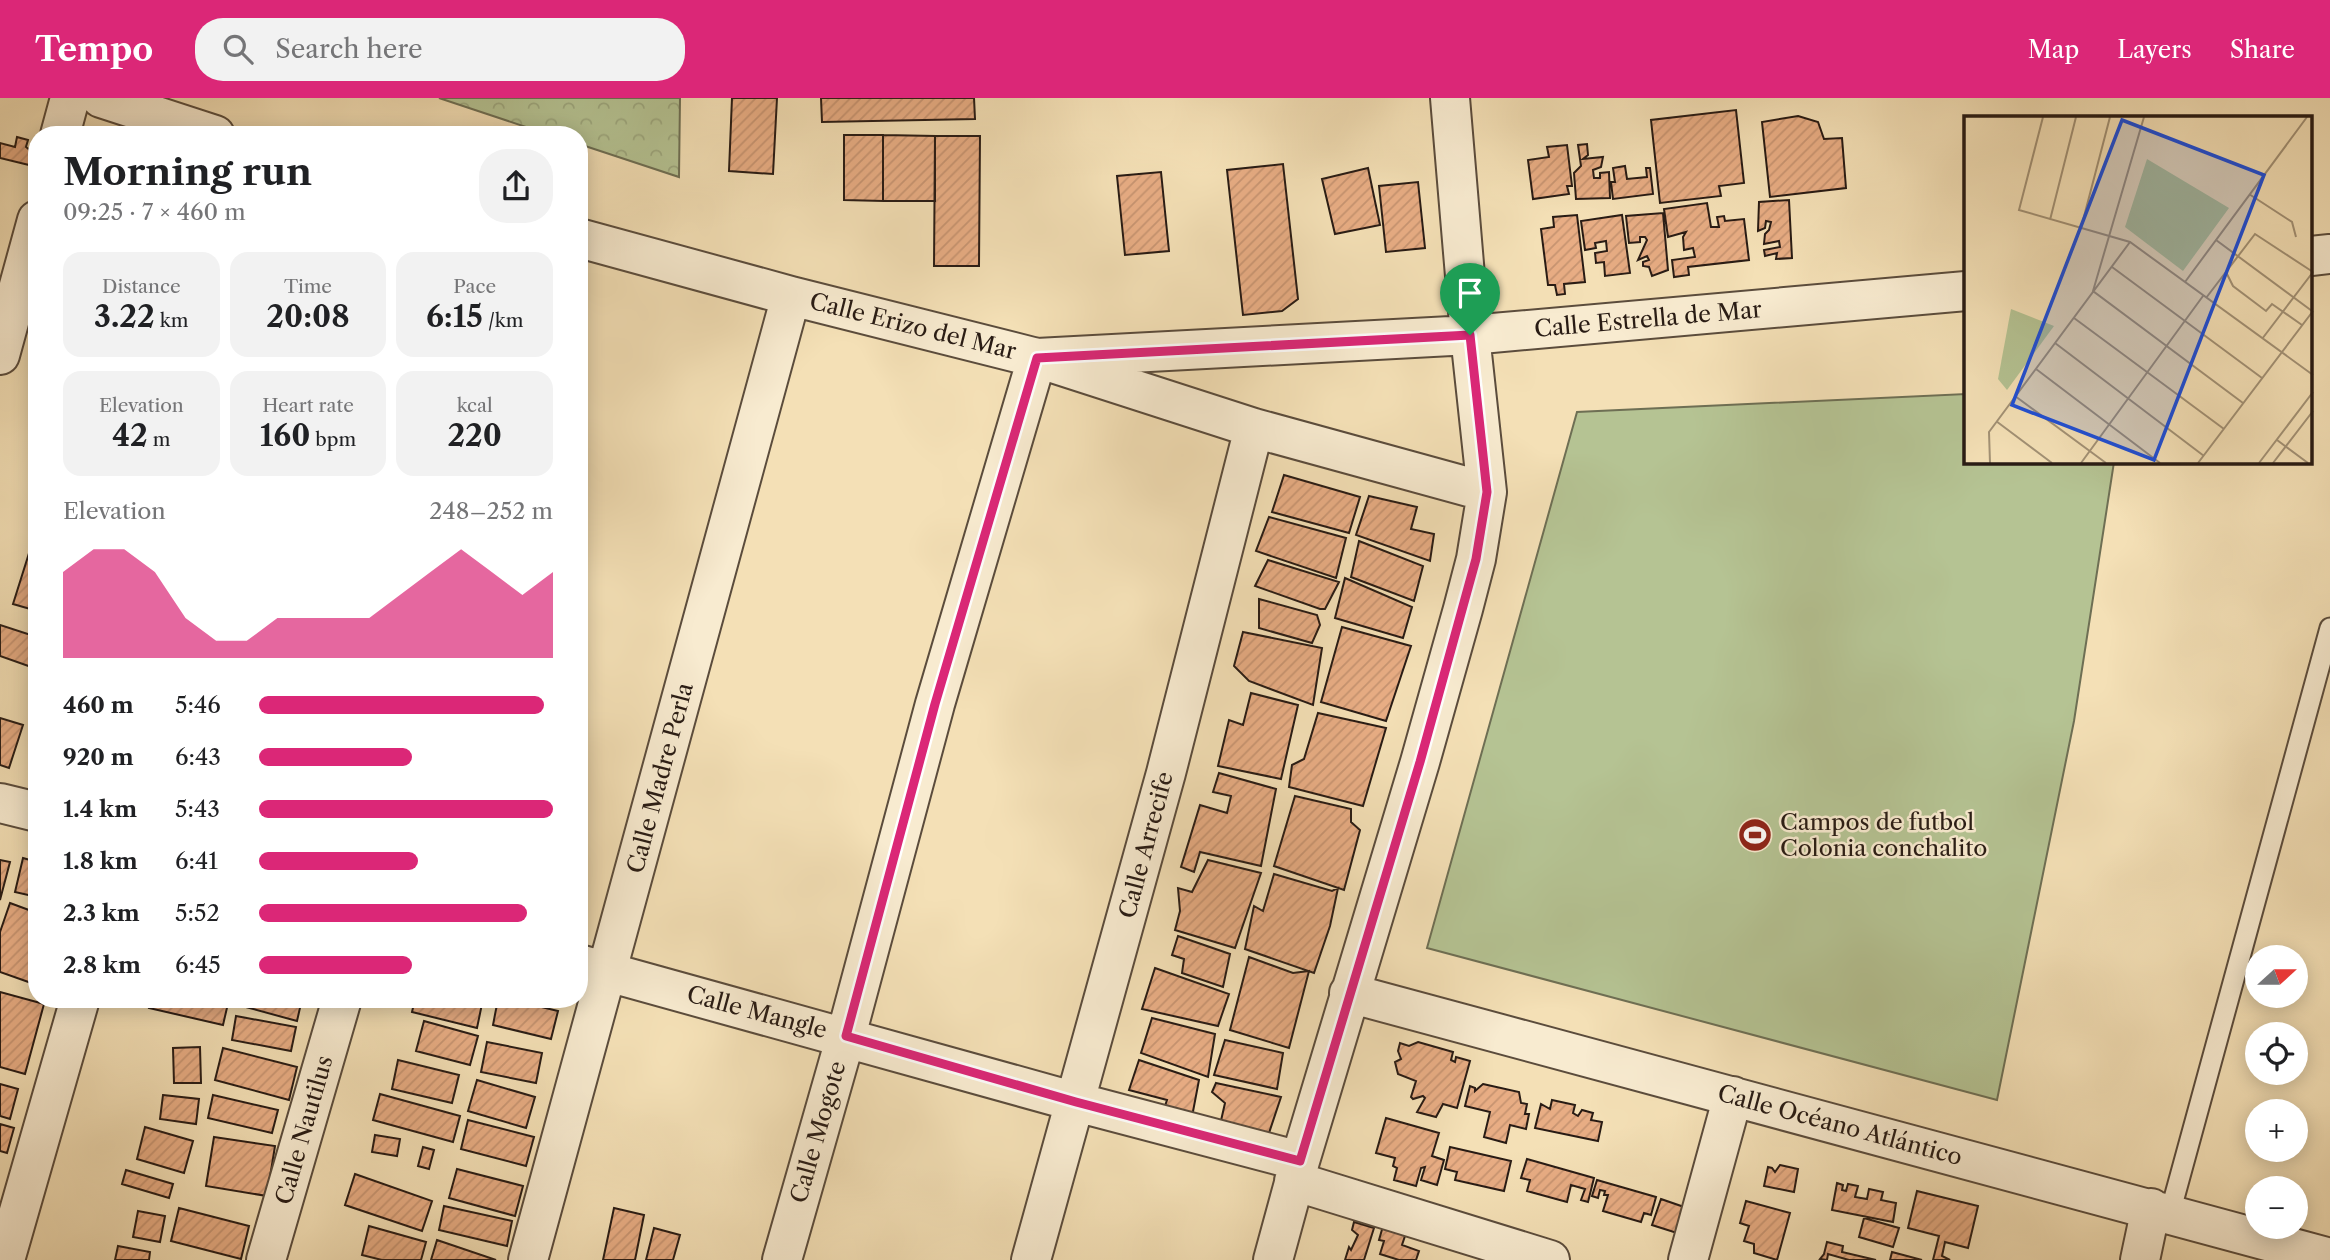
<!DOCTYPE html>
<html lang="en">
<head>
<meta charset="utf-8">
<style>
  :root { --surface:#fff; --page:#f2f2f2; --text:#202124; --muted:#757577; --accent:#db2777 }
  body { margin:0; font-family:"Libre Caslon Text",serif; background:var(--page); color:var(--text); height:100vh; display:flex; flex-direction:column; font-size:26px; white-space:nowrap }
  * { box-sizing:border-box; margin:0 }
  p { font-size:23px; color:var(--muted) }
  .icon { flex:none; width:38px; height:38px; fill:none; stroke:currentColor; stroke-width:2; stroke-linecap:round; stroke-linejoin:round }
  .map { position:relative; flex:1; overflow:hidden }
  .side { position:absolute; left:28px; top:28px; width:560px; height:882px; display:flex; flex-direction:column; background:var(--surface); border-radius:28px; box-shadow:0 4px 18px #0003 }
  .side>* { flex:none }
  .needle { width:46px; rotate:69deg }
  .buttons { position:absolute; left:2245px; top:847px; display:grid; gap:14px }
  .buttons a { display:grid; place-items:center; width:63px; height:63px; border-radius:50%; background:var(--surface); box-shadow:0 4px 18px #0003; font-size:35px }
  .pin { position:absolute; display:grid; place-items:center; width:60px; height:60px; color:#fff; margin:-72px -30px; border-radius:50% 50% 50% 0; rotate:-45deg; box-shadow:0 0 7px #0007 }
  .pin .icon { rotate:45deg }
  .round { display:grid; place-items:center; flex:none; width:74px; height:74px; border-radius:28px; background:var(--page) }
  .overview { display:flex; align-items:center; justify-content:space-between; height:119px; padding:0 35px }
  h1 { font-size:38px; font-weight:800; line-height:52px }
  .figures { display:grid; grid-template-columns:repeat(3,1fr); gap:10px; height:119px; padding:7px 35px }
  .figures div { display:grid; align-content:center; border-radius:18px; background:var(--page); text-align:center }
  .figures b { font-size:30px; font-weight:800 }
  .figures small { font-size:19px; font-weight:400 }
  .figures p { font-size:19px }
  .chart { height:196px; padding:14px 35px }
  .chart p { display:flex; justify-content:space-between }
  .chart svg { width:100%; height:126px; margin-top:7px; fill:var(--accent); opacity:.7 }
  ul { padding:0 35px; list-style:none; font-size:23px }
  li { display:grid; grid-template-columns:112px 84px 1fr; align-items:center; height:52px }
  li i { height:18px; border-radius:9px; background:var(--accent) }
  header { display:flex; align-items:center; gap:42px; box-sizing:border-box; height:98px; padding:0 35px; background:var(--accent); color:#fff }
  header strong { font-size:33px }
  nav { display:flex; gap:38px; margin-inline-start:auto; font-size:24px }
  .search { width:490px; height:63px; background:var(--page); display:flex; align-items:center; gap:18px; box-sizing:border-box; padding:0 24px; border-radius:28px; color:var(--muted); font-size:26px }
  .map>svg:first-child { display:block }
</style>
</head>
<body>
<header>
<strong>Tempo</strong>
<div class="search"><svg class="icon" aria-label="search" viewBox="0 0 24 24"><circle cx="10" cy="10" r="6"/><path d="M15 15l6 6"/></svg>Search here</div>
<nav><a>Map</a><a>Layers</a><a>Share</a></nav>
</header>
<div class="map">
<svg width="2330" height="1162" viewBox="0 0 2330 1162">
  <defs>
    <pattern id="park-crowns" width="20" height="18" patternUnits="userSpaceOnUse" patternTransform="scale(1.75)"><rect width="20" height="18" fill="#b5c393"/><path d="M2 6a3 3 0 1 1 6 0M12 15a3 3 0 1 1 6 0" fill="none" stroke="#9ca77e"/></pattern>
    <pattern id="building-hatch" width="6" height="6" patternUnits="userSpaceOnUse" patternTransform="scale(1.75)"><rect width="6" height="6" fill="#e8ad84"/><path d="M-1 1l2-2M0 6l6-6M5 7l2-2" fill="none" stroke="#c79471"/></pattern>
  </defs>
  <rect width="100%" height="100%" fill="#f4e0b6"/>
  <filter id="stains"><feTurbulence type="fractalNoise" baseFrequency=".00286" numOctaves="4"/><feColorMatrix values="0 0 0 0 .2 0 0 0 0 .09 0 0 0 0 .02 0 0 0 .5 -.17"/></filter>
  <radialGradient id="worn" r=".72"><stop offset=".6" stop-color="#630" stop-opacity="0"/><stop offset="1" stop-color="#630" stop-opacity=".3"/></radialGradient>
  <path fill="#b5c393" stroke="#6e6f54" stroke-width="2" d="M1966 296V364H2114L2074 623 1997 1002 1427 850 1577 314Z"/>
  <path fill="url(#park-crowns)" stroke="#6e6f54" stroke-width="2" d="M439 0H680L679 79 579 46V37H550Z"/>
  <path fill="url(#building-hatch)" stroke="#281b14" stroke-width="2" d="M732 0H777L773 76 729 73Z
    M821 0H974L975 21 822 24Z
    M1736 12 1744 85 1719 88 1721 98 1660 105 1651 22Z
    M1798 18 1818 24 1824 41 1842 40 1846 90 1770 99 1762 24Z
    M844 37H883V103L844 102Z
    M883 37 935 38V103H883Z
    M935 38H980L979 168H934Z
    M17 39 28 42 26 49 32 54 29 67 0 60V45L15 49Z
    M1587 46 1588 57 1583 61 1603 59 1601 69 1593 72 1594 80H1600V75L1609 74 1610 100 1576 101 1574 75 1581 68 1578 47Z
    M1567 47 1572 88H1567L1569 96 1533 101 1528 62 1549 59 1547 49Z
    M1283 66 1298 201 1282 213 1243 217 1227 72Z
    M1625 68 1627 81 1647 79 1646 70H1650L1653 96 1613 101 1611 84H1615L1613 70Z
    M1368 70 1380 127 1335 136 1322 81Z
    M1161 74 1169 153 1125 157 1117 78Z
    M1418 84 1425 150 1386 154 1379 88Z
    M1789 102 1792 160 1776 161 1777 155 1765 158 1764 152 1780 149 1779 143 1764 146 1765 136 1769 132 1771 124 1766 123 1765 130 1758 133 1759 104Z
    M1707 105 1711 129H1719L1717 119 1724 118 1725 123 1744 121 1749 162 1688 169 1689 177 1674 179 1672 162 1695 159 1693 150 1684 152 1683 139 1686 134 1668 139 1664 111Z
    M1663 115 1668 172 1652 178 1649 169 1643 168V164L1649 162 1647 158 1638 162 1647 142 1645 139H1640V144L1629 145 1626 118Z
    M1577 117 1585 184 1564 186 1565 196 1557 197 1555 187H1548L1541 131 1554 129 1553 119Z
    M1622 117 1630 175 1605 178 1604 164 1596 165 1595 155 1607 153 1606 143 1595 145 1596 150 1585 152 1581 123Z
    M1284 377 1360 399 1349 435 1272 414Z
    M1369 398 1417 409 1411 431 1434 436 1430 463 1356 437Z
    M1269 419 1346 440 1336 480 1256 453Z
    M1359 443 1423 468 1414 503 1351 479Z
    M30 452 37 454V513L13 506Z
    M1268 462 1339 484 1325 511H1320L1255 488Z
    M1345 480 1412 509 1403 540 1335 520Z
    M1259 501 1317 517 1320 527 1312 545 1259 530Z
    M0 527 37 539V571L0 558Z
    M1342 529 1411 548 1386 623 1321 604Z
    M1243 534 1322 550 1313 607 1249 583 1234 568Z
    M1251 595 1298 607 1281 681 1218 668 1229 622 1243 627Z
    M1318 615 1386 630 1363 708 1289 689 1292 667 1304 661Z
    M0 620 23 627 9 670 0 667Z
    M1219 675 1276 691 1261 768 1200 754 1194 774 1181 769 1200 707 1227 715 1231 698 1213 694Z
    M1295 698 1351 711V724L1360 732 1344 792 1274 768Z
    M23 760 37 764V799L15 794Z
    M0 762 10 764 0 802Z
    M1208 762 1261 775 1235 850 1175 832 1180 813 1178 790 1192 794Z
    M1274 776 1332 793 1338 790 1330 828 1314 875 1245 851 1254 808 1263 813Z
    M10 805 37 815V887L0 874V834Z
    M1178 838 1230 856 1223 889 1182 875 1184 861 1172 857Z
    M1249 859 1293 875 1309 873 1289 950 1230 932Z
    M1155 870 1229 896 1218 928 1142 911Z
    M0 894 44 906 25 976 0 969Z
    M151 901H229L223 927 149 910Z
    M244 901H302L297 923 242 908Z
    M415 901H483L477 930 412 914Z
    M498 901H508L558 913 551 941 493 927Z
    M236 918 296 929 291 953 232 942Z
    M1152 920 1215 936 1208 979 1141 955Z
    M424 923 478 938 470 967 416 953Z
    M1225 942 1283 955 1277 991 1214 977Z
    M487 944 542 955 536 985 481 974Z
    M1418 944 1453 954 1451 962 1455 964 1456 959 1470 963 1457 1010 1443 1006 1436 1019 1417 1014 1425 1000 1423 998 1413 1001 1411 999 1416 983 1398 976 1395 964 1401 961 1398 953 1400 945 1409 948Z
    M200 949 201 985H174L173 950Z
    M223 950 297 969 289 1002 215 982Z
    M398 962 459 977 452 1005 392 991Z
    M1139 962 1199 982 1191 1024 1162 1017 1167 1002 1129 992Z
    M477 982 535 999 526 1030 468 1013Z
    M1216 985 1281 999 1268 1038 1220 1027 1225 1005 1212 994Z
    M0 986 18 991 10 1021 0 1018Z
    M1483 986 1519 994 1521 1005 1527 1006 1525 1016H1529L1526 1031 1510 1027 1506 1045 1484 1039 1490 1014 1465 1008 1470 988 1475 990V993Z
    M380 996 460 1018 453 1044 373 1022Z
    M163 997 199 1001 196 1026 160 1021Z
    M213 997 278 1012 272 1035 208 1020Z
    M1552 1002 1575 1007 1573 1015 1578 1018 1582 1012 1593 1015 1591 1022 1602 1024 1598 1043 1535 1030 1541 1006 1550 1011Z
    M1386 1020 1439 1035 1432 1058 1444 1062 1437 1087 1421 1082 1425 1069 1421 1070 1416 1088 1394 1082 1397 1070 1393 1068 1395 1060 1376 1055Z
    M468 1022 534 1039 526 1068 461 1051Z
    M0 1026 14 1030 7 1055 0 1053Z
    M145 1029 193 1043 184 1075 137 1061Z
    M375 1037 400 1041 397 1058 372 1054Z
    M214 1039 275 1048 267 1098 206 1088Z
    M423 1049 434 1052 429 1071 418 1068Z
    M1450 1049 1511 1063 1504 1093 1455 1082 1457 1074 1445 1071Z
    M1527 1061 1594 1080 1588 1104 1581 1102 1585 1091 1571 1087 1567 1104 1527 1093 1530 1082 1521 1080Z
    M1780 1067 1798 1071 1794 1094 1764 1088 1768 1069 1772 1070 1775 1074Z
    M457 1071 523 1088 515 1118 449 1100Z
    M126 1072 173 1086 169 1100 122 1086Z
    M355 1076 432 1103 422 1133 345 1107Z
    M1597 1082 1656 1099 1651 1117 1644 1115 1641 1124 1603 1113 1608 1097H1604L1605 1093 1600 1092 1598 1100 1592 1098Z
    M1837 1085 1843 1087 1842 1092 1846 1093 1848 1086 1858 1088 1855 1099 1867 1101 1869 1091 1883 1094 1881 1102 1896 1105 1893 1124 1832 1112Z
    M1917 1093 1978 1108 1968 1150 1945 1144 1942 1158 1950 1162H1933L1939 1138 1908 1130Z
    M1661 1101 1684 1109 1677 1135 1652 1127Z
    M1746 1103 1790 1115 1777 1162 1754 1155V1146L1744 1143 1749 1128 1740 1125Z
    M444 1108 512 1123 507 1148 439 1132Z
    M179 1110 249 1128 241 1161 171 1143Z
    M614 1110 644 1117 635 1162H603Z
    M138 1113 165 1118 160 1144 133 1139Z
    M1864 1120 1899 1130 1893 1149 1859 1139Z
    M1385 1121 1408 1129 1402 1147 1419 1153 1416 1162H1399L1380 1156 1384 1143 1379 1142Z
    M1354 1124 1374 1130 1364 1162H1345L1349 1149 1351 1152 1358 1137 1352 1132Z
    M369 1128 426 1144 421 1162H382L362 1157Z
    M654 1130 680 1137 673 1162H646Z
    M437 1142 496 1162H431Z
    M1827 1144 1843 1148 1842 1154 1876 1162H1849L1828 1156 1827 1162 1820 1161 1824 1156Z
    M118 1148 150 1154 149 1162H115Z
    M1892 1154 1922 1162H1890Z"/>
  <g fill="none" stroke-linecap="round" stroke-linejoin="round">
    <g stroke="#5b4c3c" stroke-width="23">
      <path id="service" d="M2170 1115 2330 530"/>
    </g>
    <g stroke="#5b4c3c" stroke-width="42">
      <path id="minor" d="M101 0 215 37
        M60 37 70 0
        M579 140 791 198 1037 260 1254 330 1487 394
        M2311 158 2330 156
        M0 257 37 122
        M0 705 37 714
        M579 866 1076 1004 1300 1063
        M1349 895 2330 1160
        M1294 1083 1550 1162
        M5 1162 80 901
        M266 1162 342 901
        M528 1162 791 198
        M782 1162 846 938 935 606 1037 260 1470 237 1966 193
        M1031 1162 1166 675 1254 330
        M1273 1162 1300 1063 1420 664 1463 511 1476 461 1487 394 1470 237 1450 0
        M1688 1162 1733 998
        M2140 1162 2151 1110"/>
    </g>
    <use href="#service" stroke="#f8ebd0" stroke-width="19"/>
    <use href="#minor" stroke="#f8ebd0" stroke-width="38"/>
  </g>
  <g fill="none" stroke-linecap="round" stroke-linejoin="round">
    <g stroke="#fff" stroke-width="14">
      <path id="route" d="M1470 237 1487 394 1476 461 1420 664 1300 1063 1076 1004 846 938 935 606 1037 260Z"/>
    </g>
    <use href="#route" stroke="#db2777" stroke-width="9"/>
  </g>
  <defs>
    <g id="stadium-disc" transform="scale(1.75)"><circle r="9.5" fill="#8f2418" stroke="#f8ebd0"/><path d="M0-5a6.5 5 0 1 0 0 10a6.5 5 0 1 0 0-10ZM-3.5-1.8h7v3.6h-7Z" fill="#fff"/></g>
  </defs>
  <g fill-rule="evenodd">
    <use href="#stadium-disc" x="1755" y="737"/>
  </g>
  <g text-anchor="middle" stroke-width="5" stroke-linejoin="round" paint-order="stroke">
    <g font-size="23" fill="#281b14" stroke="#f8ebd0">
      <text transform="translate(1648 221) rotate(-5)" y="8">Calle Estrella de Mar</text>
      <text transform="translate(913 228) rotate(14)" y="8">Calle Erizo del Mar</text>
      <text transform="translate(660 680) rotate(-75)" y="8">Calle Madre Perla</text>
      <text transform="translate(1146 747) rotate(-75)" y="8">Calle Arrecife</text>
      <text transform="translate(757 914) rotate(15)" y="8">Calle Mangle</text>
      <text transform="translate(1840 1027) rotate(15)" y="8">Calle Océano Atlántico</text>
      <text transform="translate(304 1032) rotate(-74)" y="8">Calle Nautilus</text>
      <text transform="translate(818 1034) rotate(-74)" y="8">Calle Mogote</text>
    </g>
    <g font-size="23" fill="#281b14" stroke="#f8ebd0" text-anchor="start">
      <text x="1780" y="732">Campos de futbol<tspan x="1780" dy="26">Colonia conchalito</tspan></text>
    </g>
  </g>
  <g transform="translate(1964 18)">
    <rect width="348" height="348" fill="#f4e0b6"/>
    <path d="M183 43 265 92 219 155 161 111Z" fill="#b5c393"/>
    <path d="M47 193 90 210 43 274 34 263Z" fill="#b5c393"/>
    <path fill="none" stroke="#a29175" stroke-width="2" d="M79 1 55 94 166 126 349 259M180 1 129 175 279 287M285 78 328 106 332 121M86 104 112 1M117 112 146 1M252 124 348 195M148 151 298 262M262 156 269 170 302 195 308 188 338 209M221 166 343 1M242 182 291 118 349 156M110 202 260 313M298 223 349 156M91 227 240 340M72 253 196 347M51 280 142 347M32 305 88 347M313 324 344 347M26 347 25 316 166 126M117 347 239 180M234 347 349 195M295 347 349 276M309 347 349 295"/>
    <path fill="#1d4ed8" fill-opacity="0.15" stroke="#1d4ed8" stroke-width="3.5" d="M158 4 300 59 190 344 48 289Z"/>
    <rect width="348" height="348" fill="none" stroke="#281b14" stroke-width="3.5"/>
  </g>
  <rect width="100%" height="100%" filter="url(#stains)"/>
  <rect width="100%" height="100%" fill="url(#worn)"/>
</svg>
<div class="buttons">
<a><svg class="needle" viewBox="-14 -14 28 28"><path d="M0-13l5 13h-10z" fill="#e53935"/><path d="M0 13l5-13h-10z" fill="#757577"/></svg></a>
<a><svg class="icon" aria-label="locate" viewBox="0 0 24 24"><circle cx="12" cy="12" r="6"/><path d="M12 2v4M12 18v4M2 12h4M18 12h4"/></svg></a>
<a>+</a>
<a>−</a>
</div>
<div class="pin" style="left:1470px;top:237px;background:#1e9e55"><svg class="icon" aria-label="arrive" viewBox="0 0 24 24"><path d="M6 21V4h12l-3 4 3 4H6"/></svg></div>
<section class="side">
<div class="overview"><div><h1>Morning run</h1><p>09:25 · 7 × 460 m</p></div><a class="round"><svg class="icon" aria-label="share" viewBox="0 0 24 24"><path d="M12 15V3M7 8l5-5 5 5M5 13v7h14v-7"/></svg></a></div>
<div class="figures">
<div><p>Distance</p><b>3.22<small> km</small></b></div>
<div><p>Time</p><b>20:08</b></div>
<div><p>Pace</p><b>6:15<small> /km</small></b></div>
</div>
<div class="figures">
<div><p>Elevation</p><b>42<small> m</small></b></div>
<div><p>Heart rate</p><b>160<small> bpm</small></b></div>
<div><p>kcal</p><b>220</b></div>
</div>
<div class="chart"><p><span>Elevation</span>248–252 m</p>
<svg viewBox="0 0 160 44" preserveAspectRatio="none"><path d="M0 44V14L10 6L20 6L30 14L40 30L50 38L60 38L70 30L80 30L90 30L100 30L110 22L120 14L130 6L140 14L150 22L160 14V44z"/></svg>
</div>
<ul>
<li><b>460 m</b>5:46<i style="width:97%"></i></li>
<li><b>920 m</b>6:43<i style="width:52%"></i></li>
<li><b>1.4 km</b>5:43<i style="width:100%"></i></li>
<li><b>1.8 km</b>6:41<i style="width:54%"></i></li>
<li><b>2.3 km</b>5:52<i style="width:91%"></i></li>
<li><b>2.8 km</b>6:45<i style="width:52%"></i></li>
</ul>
</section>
</div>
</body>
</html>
